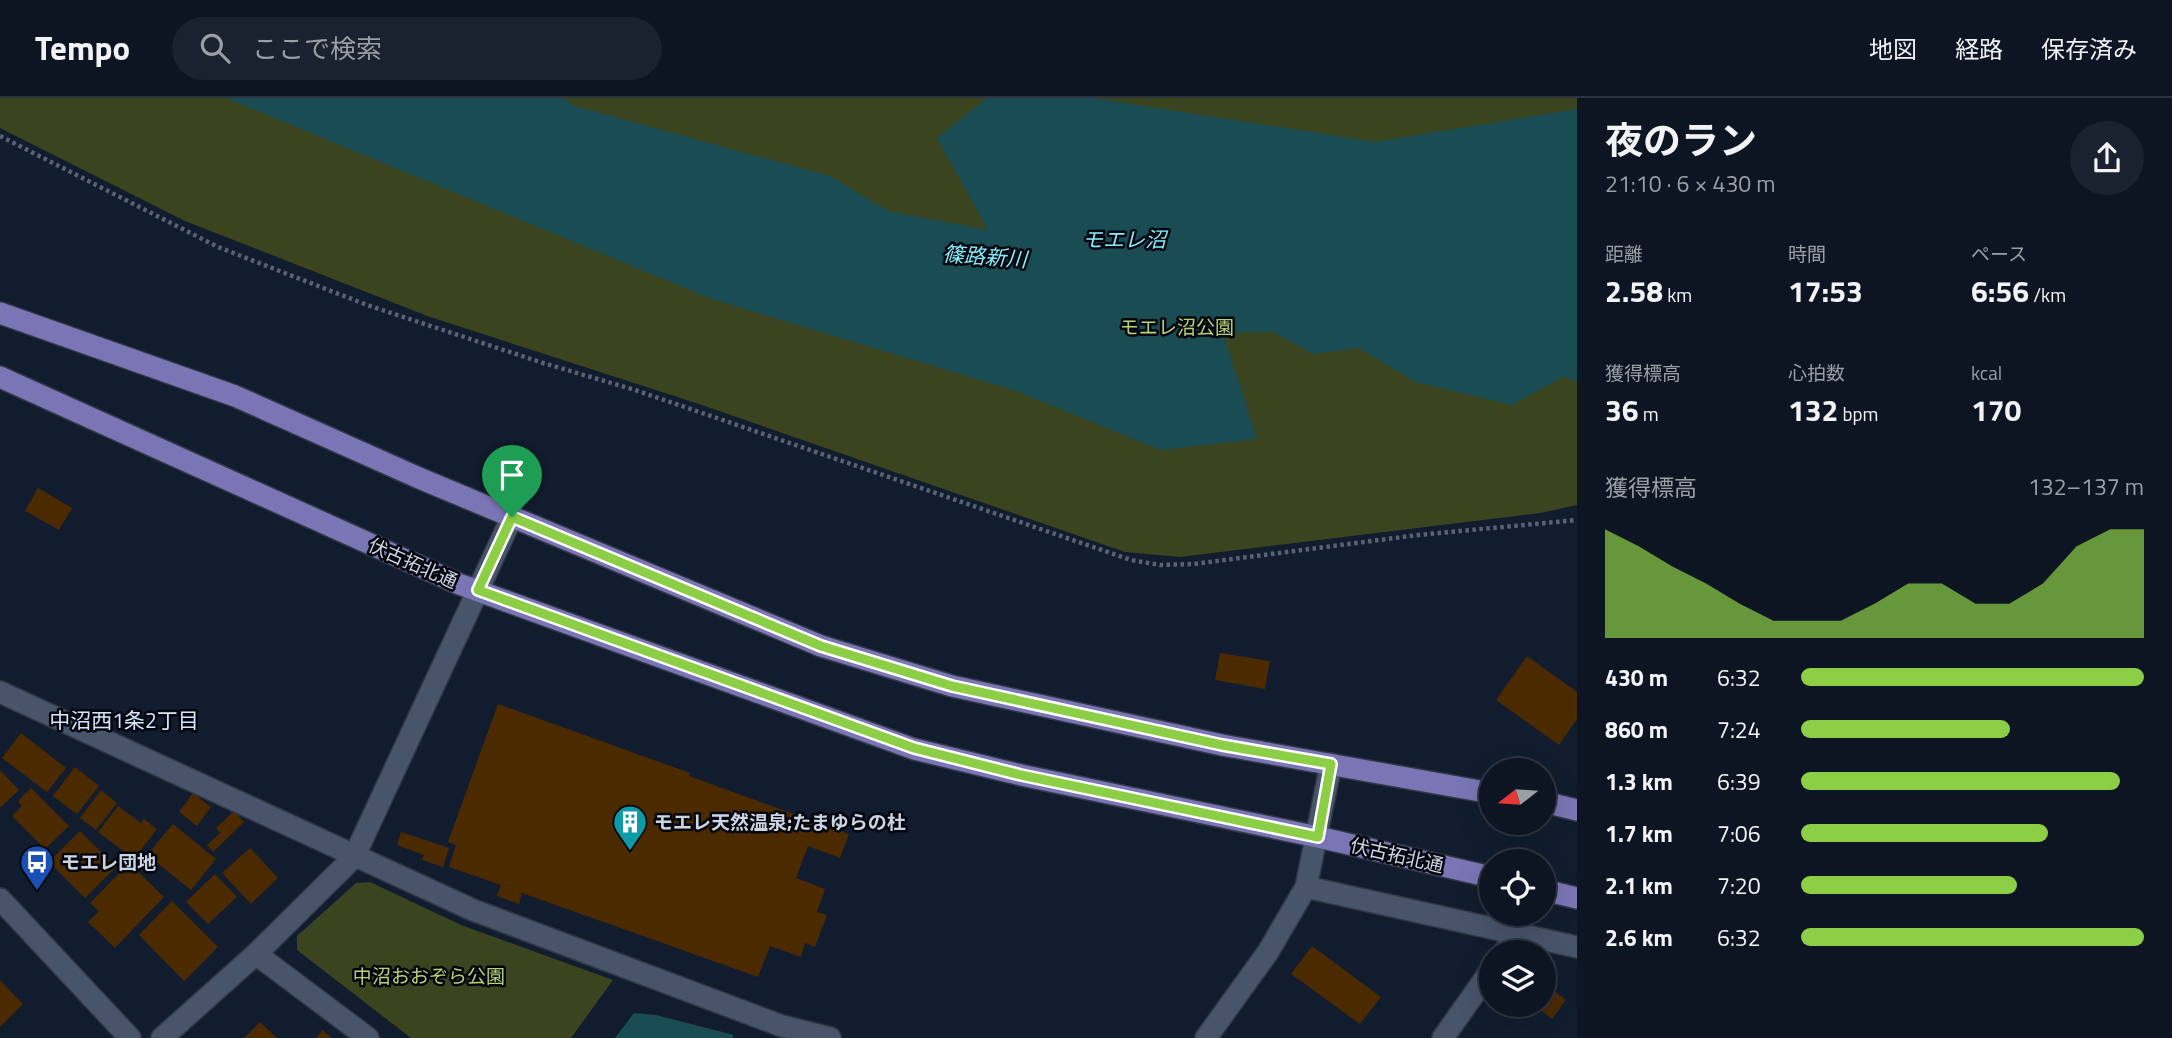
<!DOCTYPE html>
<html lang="ja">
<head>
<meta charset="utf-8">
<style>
  :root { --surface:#0d1522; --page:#1b222f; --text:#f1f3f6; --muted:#9a9fa5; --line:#2d3440; --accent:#8cce45 }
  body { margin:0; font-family:"Titillium Web","Noto Sans JP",sans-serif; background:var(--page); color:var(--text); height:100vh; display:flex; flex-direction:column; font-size:26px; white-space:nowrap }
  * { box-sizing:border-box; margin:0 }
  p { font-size:23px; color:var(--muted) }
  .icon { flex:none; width:38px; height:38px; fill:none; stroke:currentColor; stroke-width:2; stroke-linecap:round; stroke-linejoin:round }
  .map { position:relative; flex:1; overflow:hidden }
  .panel { display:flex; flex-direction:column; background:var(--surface); width:595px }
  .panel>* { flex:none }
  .needle { width:46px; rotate:253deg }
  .tools { position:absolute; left:1479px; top:660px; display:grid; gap:14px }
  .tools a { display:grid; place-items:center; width:77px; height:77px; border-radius:50%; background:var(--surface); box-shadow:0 7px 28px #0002,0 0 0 2px var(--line); font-size:35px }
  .pin { position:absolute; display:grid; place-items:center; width:60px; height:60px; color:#fff; margin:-72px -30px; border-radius:50% 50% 50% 0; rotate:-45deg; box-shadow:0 0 7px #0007 }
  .pin .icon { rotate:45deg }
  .round { display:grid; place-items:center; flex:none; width:74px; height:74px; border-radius:37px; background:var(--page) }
  .summary { display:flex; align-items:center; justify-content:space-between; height:119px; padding:0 28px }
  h1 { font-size:38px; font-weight:700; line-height:52px }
  .metrics { display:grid; grid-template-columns:repeat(3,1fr); gap:10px; height:119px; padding:7px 28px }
  .metrics div { display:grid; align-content:center }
  .metrics b { font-size:30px; font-weight:700 }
  .metrics small { font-size:19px; font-weight:400 }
  .metrics p { font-size:19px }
  .chart { height:196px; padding:14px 28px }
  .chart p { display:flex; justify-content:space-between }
  .chart svg { width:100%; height:126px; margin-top:7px; fill:var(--accent); opacity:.7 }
  ul { padding:0 28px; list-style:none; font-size:23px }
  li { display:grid; grid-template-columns:112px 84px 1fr; align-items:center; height:52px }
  li i { height:18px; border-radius:9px; background:var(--accent) }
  header { display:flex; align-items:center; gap:42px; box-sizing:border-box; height:98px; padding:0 35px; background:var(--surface); border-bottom:2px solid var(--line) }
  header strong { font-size:33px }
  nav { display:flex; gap:38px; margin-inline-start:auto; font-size:24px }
  .search { width:490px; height:63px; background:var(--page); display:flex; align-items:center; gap:18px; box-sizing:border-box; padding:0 24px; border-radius:38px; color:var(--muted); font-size:26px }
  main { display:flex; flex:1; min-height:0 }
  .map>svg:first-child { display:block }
</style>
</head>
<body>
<header>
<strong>Tempo</strong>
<div class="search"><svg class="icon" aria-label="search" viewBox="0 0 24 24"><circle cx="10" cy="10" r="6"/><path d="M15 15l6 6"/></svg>ここで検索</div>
<nav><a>地図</a><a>経路</a><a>保存済み</a></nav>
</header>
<main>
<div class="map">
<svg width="1577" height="940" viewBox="0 0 1577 940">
  <rect width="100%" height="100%" fill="#111c2e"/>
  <path fill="#3a441f" d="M0 0H1577V407L1540 415 1180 459 1125 454 699 306 430 219 185 123 0 30Z
    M370 784 461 827 613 882 571 940H411L297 852V838L356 785Z"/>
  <path fill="#194c53" d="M226 0H562L575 8 830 78 888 113 988 132 937 40 987 0H1093L1375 44 1577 11V284L1565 278 1512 307 1415 284 1359 250 1313 256 1273 234 1223 235 1257 341 1161 352 1016 293 712 201Z
    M634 915 656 917 734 937 732 940H615Z"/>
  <path fill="#4b2a00" d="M38 390 72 410 59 432 25 413Z
    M1220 555 1270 563 1265 591 1215 582Z
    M1527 558 1577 594V621L1559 647 1496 602Z
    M498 606 690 675 689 678 849 736 840 760 808 748 796 780 825 791 817 814 827 817 815 849 805 845 801 859 770 848 758 879 522 795 519 806 497 798 501 787 449 769 456 747 448 744Z
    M21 635 66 670 47 694 2 660Z
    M75 669 99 688 77 716 53 698Z
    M0 672 19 692 0 710Z
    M31 690 69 728 45 751 12 718 22 708 18 703Z
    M101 692 117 705 96 732 80 720Z
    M193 695 211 709 197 728 179 714Z
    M118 708 141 725 144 721 157 731 134 761 98 734Z
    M234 713 244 724 213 754 207 747 220 735 216 730Z
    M173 726 216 761 191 792 147 757Z
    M80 733 116 769 85 800 49 764Z
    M401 734 449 750 443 769 422 762 424 757 397 747Z
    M250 750 278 780 251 806 222 775Z
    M129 765 164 799 115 850 88 824 99 813 90 805Z
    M215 776 237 799 208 826 186 804Z
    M172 803 218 849 184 883 139 837Z
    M1312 848 1381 899 1360 926 1291 876Z
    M1544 879 1547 881 1544 885 1566 902 1552 921 1533 906H1544Z
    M0 882 23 906 0 929Z
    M260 924 277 940H244Z
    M323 932 331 940H316Z"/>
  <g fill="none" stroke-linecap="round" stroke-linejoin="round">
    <g stroke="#323747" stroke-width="24">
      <path id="minor" d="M0 594 473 812 782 928 830 940
        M1306 789 1577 849
        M0 801 130 940
        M1504 854 1518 835
        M256 856 368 940
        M162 940 256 856 354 759 512 419
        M1206 940 1268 854 1306 789 1331 666
        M1443 940 1491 872"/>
    </g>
    <g stroke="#323747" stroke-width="24">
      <path id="major" d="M0 215 235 298 419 380 821 548 952 588 1222 647 1491 695
        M0 279 459 486 914 651 1021 677 1318 739 1491 779
        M1544 704 1577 712
        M1544 792 1577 800"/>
    </g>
    <path stroke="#596272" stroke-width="4.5" stroke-dasharray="3.5 3.5" stroke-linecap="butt" d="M0 38 218 149 367 207 543 265 635 292 1131 462 1160 467 1194 466 1418 437 1577 422"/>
    <use href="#minor" stroke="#48546a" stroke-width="21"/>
    <use href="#major" stroke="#7a75b5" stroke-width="21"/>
  </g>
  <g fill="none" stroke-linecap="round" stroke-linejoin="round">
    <g stroke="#fff" stroke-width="14">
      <path id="route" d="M512 419 821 548 952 588 1222 647 1331 666 1318 739 1021 677 914 650 478 492Z"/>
    </g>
    <use href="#route" stroke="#8cce45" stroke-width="9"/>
  </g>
  <defs>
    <g id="building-pin" transform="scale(1.75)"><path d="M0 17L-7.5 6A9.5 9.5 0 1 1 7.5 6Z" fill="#0f9aa8" stroke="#04060e"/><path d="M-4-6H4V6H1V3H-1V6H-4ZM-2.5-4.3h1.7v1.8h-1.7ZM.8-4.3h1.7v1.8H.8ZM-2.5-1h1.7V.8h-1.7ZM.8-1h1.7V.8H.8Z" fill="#fff"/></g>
    <g id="bus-pin" transform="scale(1.75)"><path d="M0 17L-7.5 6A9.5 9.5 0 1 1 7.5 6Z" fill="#1a4fb4" stroke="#04060e"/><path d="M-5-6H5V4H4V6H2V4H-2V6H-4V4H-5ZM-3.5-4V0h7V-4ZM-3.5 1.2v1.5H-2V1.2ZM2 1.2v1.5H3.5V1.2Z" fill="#fff"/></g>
  </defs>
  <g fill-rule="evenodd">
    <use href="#building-pin" x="630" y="724"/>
    <use href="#bus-pin" x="37" y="764"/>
  </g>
  <g text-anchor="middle" stroke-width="5" stroke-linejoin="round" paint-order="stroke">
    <g font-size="19" fill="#b8d277" stroke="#04060e">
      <text x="1177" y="236">モエレ沼公園</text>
      <text x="429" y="885">中沼おおぞら公園</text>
    </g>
    <g font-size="19" fill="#cdd4e1" stroke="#04060e">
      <text transform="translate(413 465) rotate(24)" y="7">伏古拓北通</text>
      <text transform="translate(1397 757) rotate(13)" y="7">伏古拓北通</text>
    </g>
    <g font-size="19" font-weight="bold" fill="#cdd4e1" stroke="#04060e" text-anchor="start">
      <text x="654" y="731">モエレ天然温泉;たまゆらの杜</text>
      <text x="61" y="771">モエレ団地</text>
    </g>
    <g font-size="21" font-style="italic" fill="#87ebfa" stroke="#04060e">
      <text x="1124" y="149">モエレ沼</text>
      <text transform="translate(985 159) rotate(4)" y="7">篠路新川</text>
    </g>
    <g font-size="21" fill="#d4e3fe" stroke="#04060e">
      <text x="124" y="630">中沼西1条2丁目</text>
    </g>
  </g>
</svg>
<div class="tools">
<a><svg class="needle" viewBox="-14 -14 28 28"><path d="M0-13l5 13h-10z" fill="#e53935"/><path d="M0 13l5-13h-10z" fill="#9a9fa5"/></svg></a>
<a><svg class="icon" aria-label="locate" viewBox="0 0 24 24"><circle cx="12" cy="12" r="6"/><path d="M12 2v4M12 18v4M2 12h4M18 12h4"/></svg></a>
<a><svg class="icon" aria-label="layers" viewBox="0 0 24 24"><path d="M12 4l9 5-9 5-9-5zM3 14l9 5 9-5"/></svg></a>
</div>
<div class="pin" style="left:512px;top:419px;background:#1e9e55"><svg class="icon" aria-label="arrive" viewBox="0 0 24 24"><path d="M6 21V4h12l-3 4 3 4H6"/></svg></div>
</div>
<section class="panel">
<div class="summary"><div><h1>夜のラン</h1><p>21:10 · 6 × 430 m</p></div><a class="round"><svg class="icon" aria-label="share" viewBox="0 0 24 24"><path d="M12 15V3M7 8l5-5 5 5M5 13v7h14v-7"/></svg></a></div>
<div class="metrics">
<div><p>距離</p><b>2.58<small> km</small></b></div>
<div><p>時間</p><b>17:53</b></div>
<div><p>ペース</p><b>6:56<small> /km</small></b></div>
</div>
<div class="metrics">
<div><p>獲得標高</p><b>36<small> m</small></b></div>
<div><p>心拍数</p><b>132<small> bpm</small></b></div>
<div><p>kcal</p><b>170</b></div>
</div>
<div class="chart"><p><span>獲得標高</span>132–137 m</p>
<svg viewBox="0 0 160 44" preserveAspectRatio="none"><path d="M0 44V6L10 12L20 19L30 25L40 32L50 38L60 38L70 38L80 32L90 25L100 25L110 32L120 32L130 25L140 12L150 6L160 6V44z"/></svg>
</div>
<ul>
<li><b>430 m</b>6:32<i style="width:100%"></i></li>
<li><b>860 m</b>7:24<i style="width:61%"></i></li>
<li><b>1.3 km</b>6:39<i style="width:93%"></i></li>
<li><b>1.7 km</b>7:06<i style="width:72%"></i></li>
<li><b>2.1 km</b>7:20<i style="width:63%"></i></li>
<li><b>2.6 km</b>6:32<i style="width:100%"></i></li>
</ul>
</section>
</main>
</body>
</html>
